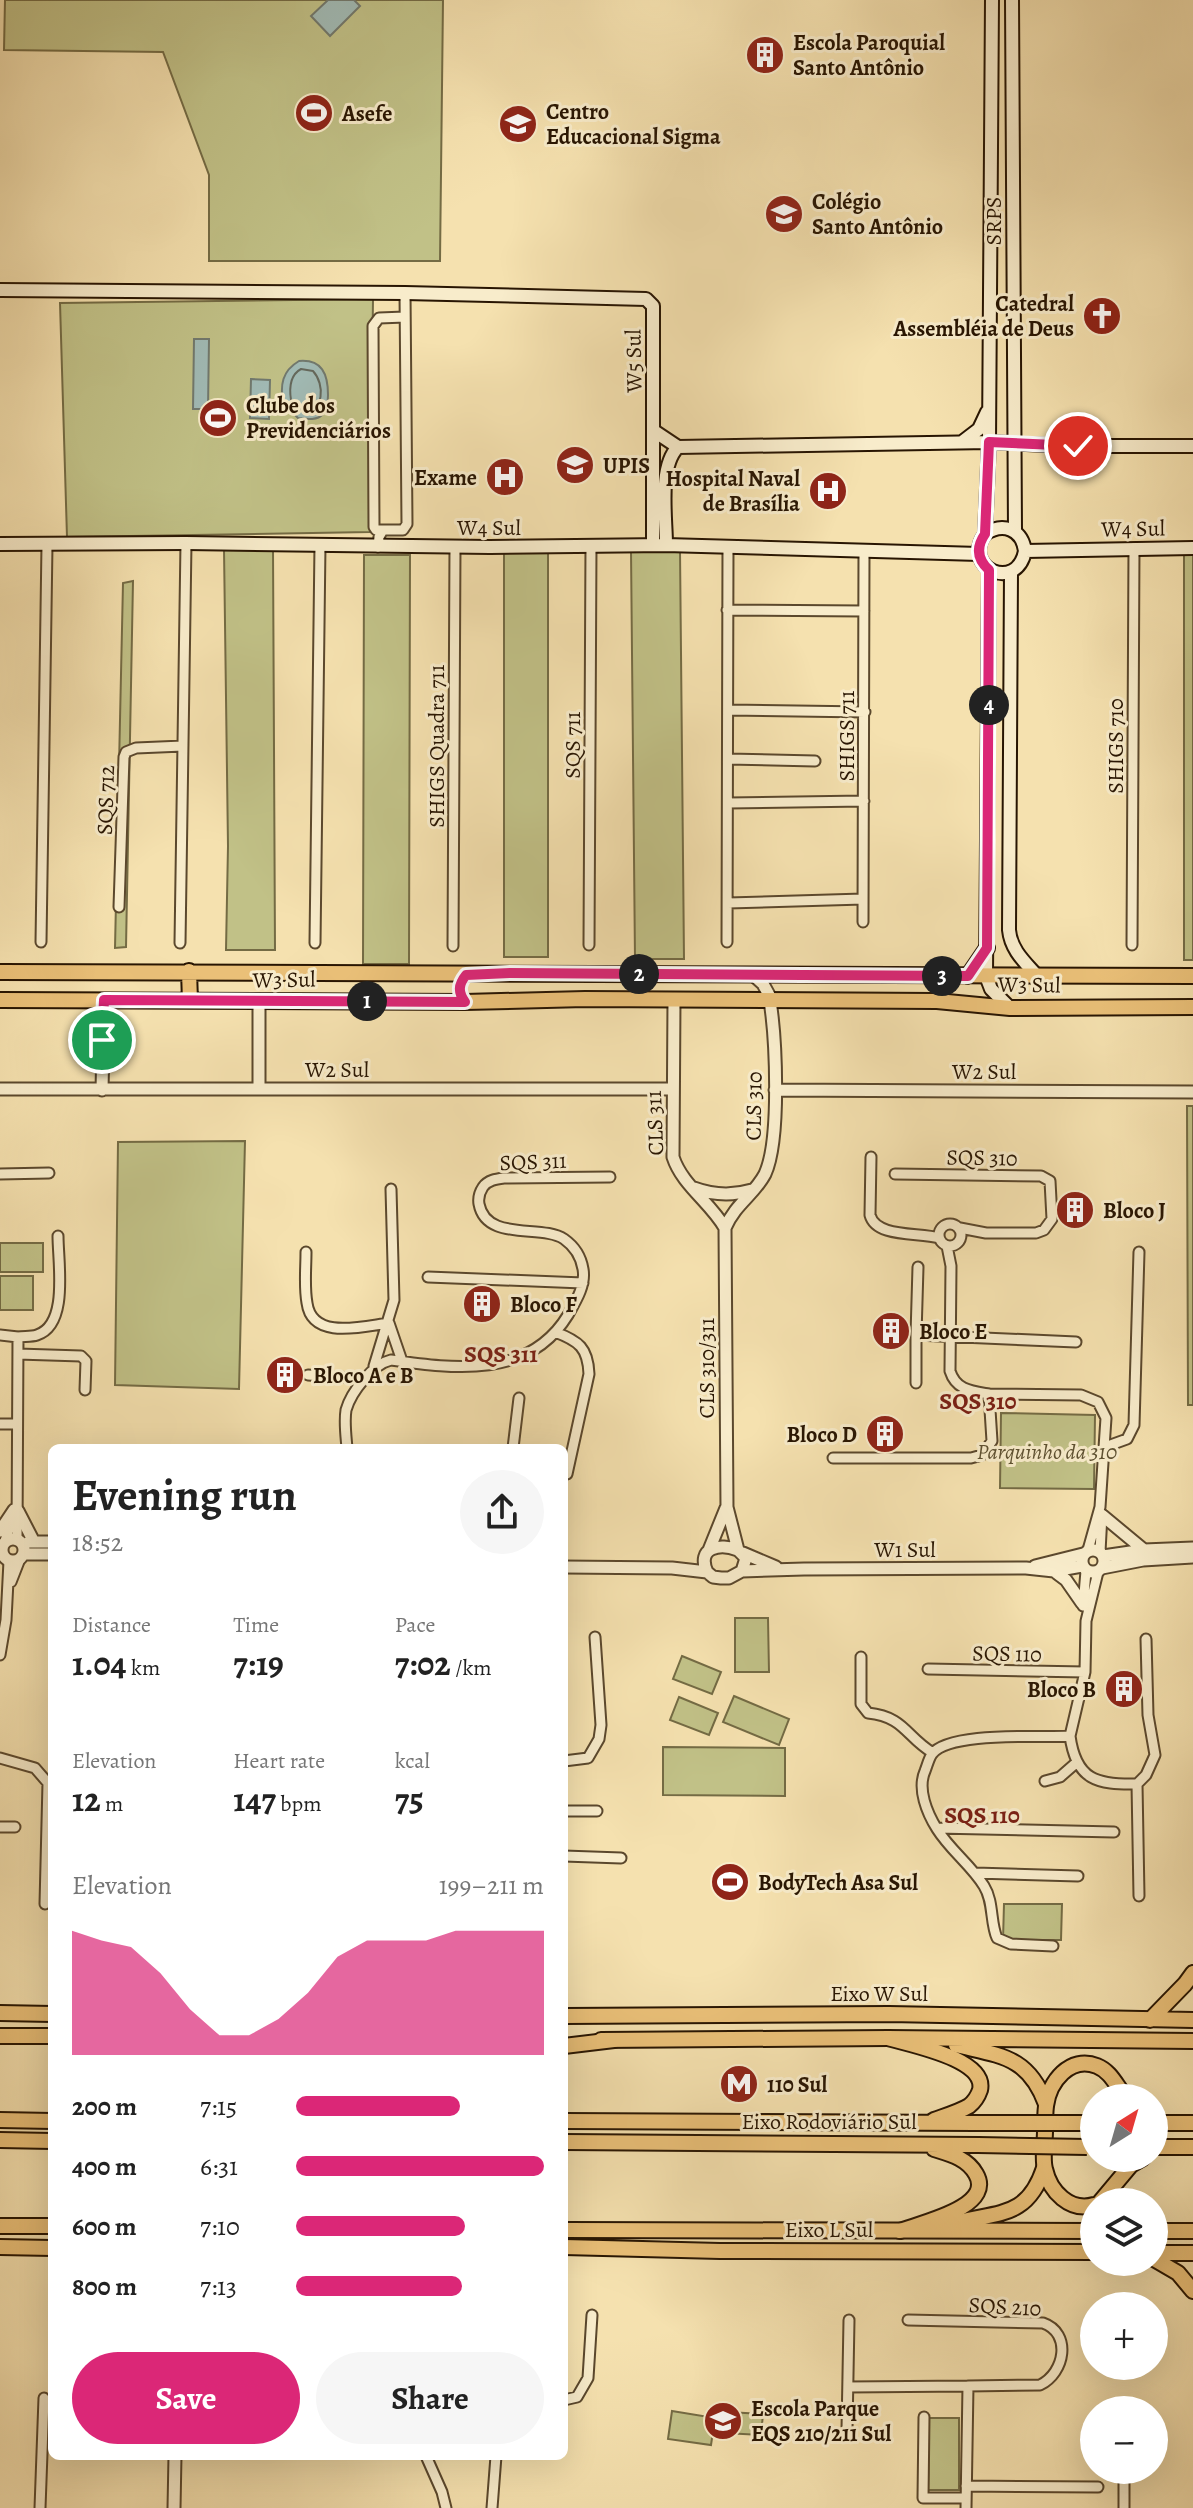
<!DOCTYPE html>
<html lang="en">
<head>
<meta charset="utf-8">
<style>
  :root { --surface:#fff; --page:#f6f6f6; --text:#222; --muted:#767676; --accent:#db2777 }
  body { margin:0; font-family:Alegreya,serif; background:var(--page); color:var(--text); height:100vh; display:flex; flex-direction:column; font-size:30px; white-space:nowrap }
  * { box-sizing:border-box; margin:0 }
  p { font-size:26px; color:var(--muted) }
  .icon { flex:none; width:44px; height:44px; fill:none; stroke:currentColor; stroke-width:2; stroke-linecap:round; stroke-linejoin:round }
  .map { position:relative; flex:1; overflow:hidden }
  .sheet { position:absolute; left:48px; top:1444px; width:520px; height:1016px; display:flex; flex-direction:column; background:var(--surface); border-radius:12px; box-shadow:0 8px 32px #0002 }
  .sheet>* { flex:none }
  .needle { width:52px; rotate:37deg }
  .fabs { position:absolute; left:1080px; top:2084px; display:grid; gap:16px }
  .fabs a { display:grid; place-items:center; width:88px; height:88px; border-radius:50%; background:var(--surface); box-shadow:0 8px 32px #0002; font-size:40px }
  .pin { position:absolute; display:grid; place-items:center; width:68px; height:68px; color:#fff; margin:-34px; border:4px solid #fff; border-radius:50%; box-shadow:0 2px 8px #0007 }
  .km { position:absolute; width:40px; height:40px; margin:-20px; border-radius:50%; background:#222; color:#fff; font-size:22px; line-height:40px; text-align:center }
  .round { display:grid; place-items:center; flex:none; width:84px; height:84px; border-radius:42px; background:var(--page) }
  .headline { display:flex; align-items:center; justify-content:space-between; height:136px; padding:0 24px }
  h1 { font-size:44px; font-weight:700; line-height:60px }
  .stats { display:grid; grid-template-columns:repeat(3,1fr); gap:12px; height:136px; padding:8px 24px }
  .stats div { display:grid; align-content:center }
  .stats b { font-size:34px; font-weight:700 }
  .stats small { font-size:22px; font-weight:400 }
  .stats p { font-size:22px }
  .chart { height:224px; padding:16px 24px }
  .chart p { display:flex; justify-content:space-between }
  .chart svg { width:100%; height:144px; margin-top:8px; fill:var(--accent); opacity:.7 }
  .cta { display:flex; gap:16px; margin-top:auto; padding:16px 24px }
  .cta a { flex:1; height:92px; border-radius:48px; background:var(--accent); color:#fff; font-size:32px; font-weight:700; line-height:92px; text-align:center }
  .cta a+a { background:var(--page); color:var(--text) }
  ul { padding:0 24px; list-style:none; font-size:26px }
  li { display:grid; grid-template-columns:128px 96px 1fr; align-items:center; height:60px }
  li i { height:20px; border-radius:10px; background:var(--accent) }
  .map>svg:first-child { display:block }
</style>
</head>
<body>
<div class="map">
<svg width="1193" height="2508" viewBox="0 0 1193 2508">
  <rect width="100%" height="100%" fill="#f5e1af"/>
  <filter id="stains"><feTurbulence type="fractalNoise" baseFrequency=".0025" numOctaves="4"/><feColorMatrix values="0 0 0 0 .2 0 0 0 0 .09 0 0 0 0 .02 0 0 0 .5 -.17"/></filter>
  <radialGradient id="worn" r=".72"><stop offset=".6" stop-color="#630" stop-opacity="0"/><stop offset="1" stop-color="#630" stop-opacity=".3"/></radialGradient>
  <path fill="#c1c187" stroke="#746b44" stroke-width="2" d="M5 0H443L440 261H209V175L163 52 4 50Z
    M373 299 370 532 67 537 60 303Z
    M224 549H273L275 950H226L228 846Z
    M504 549 548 550V957H504Z
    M631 551H680L684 959H635Z
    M1184 554H1193V960H1184Z
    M364 555H410L409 964H363Z
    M133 581 126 947 115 948 123 583Z
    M1187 1106H1193V1405H1188Z
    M245 1141 239 1389 115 1385 118 1142Z
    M0 1243H43V1272H0Z
    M0 1276H33V1310H0Z
    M1001 1413 1095 1415 1094 1489 1000 1488Z
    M735 1618H768L769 1672H735Z
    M682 1656 721 1672 712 1694 673 1679Z
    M734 1696 789 1719 779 1745 723 1722Z
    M679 1697 718 1713 709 1735 670 1720Z
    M663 1747 785 1748V1796L663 1795Z
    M1004 1904H1062L1061 1940H1003Z
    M672 2411 715 2418 711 2445 668 2439Z
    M727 2412 763 2414 761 2435 725 2433Z
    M929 2418H959V2490H928Z"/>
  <path fill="#a1bbb6" stroke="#71796e" stroke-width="2" d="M328 0H354L360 6 330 36 311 16Z
    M194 339H209L208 409H193Z
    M299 361C322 359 328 374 328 395 328 401 327 409 323 414 317 421 306 419 298 418L283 403C280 385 282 371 299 361Z
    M251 379 270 380 269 419 250 418Z"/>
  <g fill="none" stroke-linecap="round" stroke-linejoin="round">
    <path stroke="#64685c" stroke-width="2" d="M301 369 313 371C325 384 325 414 301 410L291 400C289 387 290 375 301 369Z"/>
    <g stroke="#5b482d" stroke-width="13">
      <path id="minor" d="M383 530H376L374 527 373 326 379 318 405 317
        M378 547 379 537 383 530H403L407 524 405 293
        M727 610 864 611
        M729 710 865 712
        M728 759 815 761
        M728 803 864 801
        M728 903 863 899
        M119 907 124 757 126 752 136 748 183 746
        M863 922 864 551
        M41 942 47 545
        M727 942 728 546
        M180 943 186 543
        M315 943 320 545
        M589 945 591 545
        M1132 945 1134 548
        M453 946 455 547
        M871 1157 870 1215C876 1238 919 1232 939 1238
        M0 1174 49 1173
        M895 1174 1041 1176 1050 1181 1052 1219 1044 1230 1036 1233H986L960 1228
        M939 1235a11 11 0 1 1 22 0a11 11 0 1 1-22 0Z
        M947 1246 951 1266 950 1371C956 1390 971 1391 989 1394
        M306 1252C306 1269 304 1287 307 1303 312 1341 364 1326 389 1323
        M918 1267 916 1335 1076 1342
        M428 1277 583 1283
        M389 1323 402 1361
        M555 1332C579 1341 588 1348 589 1374L567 1474
        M0 1335 18 1337 17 1539
        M916 1335V1383
        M18 1337C24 1336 31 1337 37 1335 69 1325 58 1263 58 1236
        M18 1354 81 1356 86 1361 85 1390
        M374 1366 394 1300 391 1189
        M308 1375 366 1379
        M0 1424H17
        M1105 1447 1127 1439 1134 1425 1139 1252
        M347 1448C346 1436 344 1422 346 1410 351 1392 373 1364 391 1360 455 1369 529 1379 568 1315 576 1301 586 1285 583 1269 581 1257 574 1246 564 1239 542 1224 486 1242 479 1204 478 1198 479 1193 483 1187 488 1180 496 1179 504 1178L610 1177
        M513 1448 519 1398
        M833 1458H971L982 1455 992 1441 989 1394 1081 1395 1098 1402 1106 1418 1100 1507 1088 1550
        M5 1541 13 1515
        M1100 1552 1102 1514
        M11 1582 20 1559
        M1083 1606 1086 1571
        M0 1655 6 1620 9 1561
        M861 1657V1704L868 1713C905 1717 905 1736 933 1753
        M928 1669 1085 1672
        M1070 1736C1076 1780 1097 1785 1137 1784L1146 1775 1155 1755 1148 1715 1146 1639
        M0 1758 35 1768 48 1783 45 1904
        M564 1761 588 1758 599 1739 601 1725 595 1637
        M1045 1781 1060 1777 1076 1763
        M1137 1784 1139 1896
        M564 1811H597
        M0 1827H15
        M937 1828 1114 1832
        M564 1856 621 1858
        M975 1873 1078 1876
        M1053 1946 1011 1944 997 1938C990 1922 994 1902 984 1886 971 1865 950 1850 937 1829 927 1813 917 1789 925 1771 927 1766 929 1758 932 1754 950 1731 1041 1738 1070 1736L1085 1672 1086 1621 1098 1572
        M908 2320 1043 2323C1072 2333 1065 2373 1040 2385L968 2386
        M848 2387 968 2386 966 2508
        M564 2400 577 2397 588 2378 592 2315
        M924 2417 923 2498H966
        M847 2429 849 2320
        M426 2456 442 2492 446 2508
        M966 2486 1098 2487
        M40 2508 44 2398
        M492 2508 496 2456
        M1124 2508V2470"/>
    </g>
    <g stroke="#5b482d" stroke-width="15">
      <path id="tertiary" d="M674 1000 673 1157C682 1185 710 1202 725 1228
        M0 1089H673
        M259 1089V1001
        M102 1090 104 1000
        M775 1090 1193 1092
        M694 1188C713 1195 732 1196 752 1190
        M18 1511 34 1542
        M1103 1516 1144 1550
        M0 1531 14 1510
        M2 1550a11 11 0 1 1 22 0a11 11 0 1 1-22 0Z
        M29 1542H52
        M1082 1561a11 11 0 1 1 22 0a11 11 0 1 1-22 0Z
        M709 1550 726 1508
        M738 1550 727 1507 725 1228C736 1203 754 1195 765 1174 781 1139 776 1034 769 995L763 984 753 975
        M743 1553 776 1567
        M24 1554H52
        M1103 1556 1144 1550 1193 1548
        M1035 1566 1083 1554
        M564 1567 672 1568 707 1572 713 1577 721 1578H729L742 1571 746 1558 738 1550C720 1543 696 1547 707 1572
        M1102 1568 1143 1560 1193 1557
        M742 1571 804 1569 1026 1568 1054 1571 1082 1566
        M1054 1571 1066 1580 1082 1603
        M174 2508 175 2456"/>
    </g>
    <g stroke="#281502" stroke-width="16">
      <path id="secondary" d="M1012 0 1015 531
        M0 290 405 293 646 299 653 306V545
        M654 431 678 447 989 442 1065 446H1193
        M962 442 979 429 987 412
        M985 534C1003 522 1022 529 1025 551 1017 593 961 568 985 534L989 442 992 0
        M0 544 186 543 490 547 666 545 979 554
        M666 545C666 517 658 467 678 447
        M1025 551 1193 548
        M989 570 986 976 991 989 1010 1008
        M1011 572 1009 930C1011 951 1026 963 1039 978"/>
    </g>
    <g stroke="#281502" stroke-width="18">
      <path id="primary" d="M189 971 190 1001
        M0 972C398 970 795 978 1193 976
        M968 976 987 948
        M0 1000 465 1002 585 999 937 1001 1010 1008 1193 1007
        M0 2013 52 2014
        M564 2016 889 2014 1193 2020
        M1150 2020 1185 1984 1193 1973
        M0 2036H52
        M601 2040 888 2038 1193 2041
        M956 2045C1001 2056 1028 2056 1046 2104
        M0 2226H52
        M946 2226C992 2210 1026 2223 1044 2168
        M564 2230 1094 2231
        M1154 2231H1193
        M0 2247 52 2248
        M564 2247 720 2251 1094 2252
        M1154 2253H1193
        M1154 2259 1178 2273 1193 2291"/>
    </g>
    <g stroke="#281502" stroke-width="18">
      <path id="trunk" d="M888 2038C911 2045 987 2059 980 2090 978 2096 974 2102 969 2106 959 2112 945 2116 934 2120
        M564 2046 614 2040
        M0 2120 52 2121
        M564 2121 976 2123
        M1154 2123H1193
        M0 2140 52 2141
        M564 2142 978 2145
        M1154 2147H1193
        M1100 2202 1131 2165 1143 2158
        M1094 2205C1070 2212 1050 2192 1045 2169 1042 2158 1045 2143 1045 2131 1045 2123 1045 2114 1046 2106 1049 2082 1070 2055 1097 2066 1112 2072 1117 2088 1127 2098
        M900 2231C921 2223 995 2207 976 2174 967 2158 950 2154 934 2149"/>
    </g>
    <use href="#minor" stroke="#f8eccb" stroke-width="9"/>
    <use href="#tertiary" stroke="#f8eccb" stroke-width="11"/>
    <use href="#secondary" stroke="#f8eccb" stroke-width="12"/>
    <use href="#primary" stroke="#eac078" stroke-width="14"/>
    <use href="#trunk" stroke="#eac078" stroke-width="14"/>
    <g stroke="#281502" stroke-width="18" stroke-linecap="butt">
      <path id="trunk-bridge" d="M976 2123H1089
        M978 2145 1087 2147"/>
    </g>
    <use href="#trunk-bridge" stroke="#eac078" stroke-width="14"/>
  </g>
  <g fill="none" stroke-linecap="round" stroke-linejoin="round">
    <g stroke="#fff" stroke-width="16">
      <path id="route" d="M102 1040 104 1000 465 1002C458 992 458 985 466 975L510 973 968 976 987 948 989 570C977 559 976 547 985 534L989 442 1078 446"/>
    </g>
    <use href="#route" stroke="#db2777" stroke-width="10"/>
  </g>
  <defs>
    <g id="building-disc" transform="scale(2)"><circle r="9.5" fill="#8f2418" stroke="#f8eccb"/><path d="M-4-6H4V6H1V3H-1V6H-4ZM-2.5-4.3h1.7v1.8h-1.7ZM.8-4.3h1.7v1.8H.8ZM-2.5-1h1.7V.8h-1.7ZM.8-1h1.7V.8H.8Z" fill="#fff"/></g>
    <g id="stadium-disc" transform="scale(2)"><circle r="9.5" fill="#8f2418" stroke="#f8eccb"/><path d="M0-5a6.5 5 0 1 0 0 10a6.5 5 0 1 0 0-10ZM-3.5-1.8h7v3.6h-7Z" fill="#fff"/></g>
    <g id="school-disc" transform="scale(2)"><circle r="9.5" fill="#8f2418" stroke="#f8eccb"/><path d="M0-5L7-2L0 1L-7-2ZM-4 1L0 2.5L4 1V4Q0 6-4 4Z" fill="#fff"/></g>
    <g id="church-disc" transform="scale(2)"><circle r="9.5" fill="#8f2418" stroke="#f8eccb"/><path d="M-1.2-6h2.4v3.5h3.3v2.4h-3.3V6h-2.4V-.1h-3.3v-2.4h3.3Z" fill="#fff"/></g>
    <g id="university-disc" transform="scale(2)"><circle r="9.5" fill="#8f2418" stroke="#f8eccb"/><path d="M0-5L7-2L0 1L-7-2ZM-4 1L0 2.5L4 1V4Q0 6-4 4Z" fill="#fff"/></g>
    <g id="hospital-disc" transform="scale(2)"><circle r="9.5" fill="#8f2418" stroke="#f8eccb"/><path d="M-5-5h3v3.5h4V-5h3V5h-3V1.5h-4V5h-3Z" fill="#fff"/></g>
    <g id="metro-disc" transform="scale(2)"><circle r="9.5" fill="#8f2418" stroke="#f8eccb"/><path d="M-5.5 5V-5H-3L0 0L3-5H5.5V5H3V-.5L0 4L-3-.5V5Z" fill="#fff"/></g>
  </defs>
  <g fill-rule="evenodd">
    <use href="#building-disc" x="765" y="55"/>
    <use href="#stadium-disc" x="314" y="113"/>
    <use href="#school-disc" x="518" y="124"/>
    <use href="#school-disc" x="784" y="214"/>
    <use href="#church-disc" x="1102" y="316"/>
    <use href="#stadium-disc" x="218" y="418"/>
    <use href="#university-disc" x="575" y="465"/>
    <use href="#hospital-disc" x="505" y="477"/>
    <use href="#hospital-disc" x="828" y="491"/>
    <use href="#building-disc" x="1075" y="1210"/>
    <use href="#building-disc" x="482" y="1304"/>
    <use href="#building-disc" x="891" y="1331"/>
    <use href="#building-disc" x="285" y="1375"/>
    <use href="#building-disc" x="885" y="1434"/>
    <use href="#building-disc" x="1124" y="1689"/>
    <use href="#stadium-disc" x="730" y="1882"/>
    <use href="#metro-disc" x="739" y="2084"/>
    <use href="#school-disc" x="723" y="2421"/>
  </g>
  <g text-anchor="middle" stroke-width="6" stroke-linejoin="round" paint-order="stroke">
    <g font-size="22" font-weight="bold" fill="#281502" stroke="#f8eccb" text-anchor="start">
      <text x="793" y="50">Escola Paroquial<tspan x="793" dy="25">Santo Antônio</tspan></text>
      <text x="546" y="119">Centro<tspan x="546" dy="25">Educacional Sigma</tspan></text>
      <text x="342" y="121">Asefe</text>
      <text x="812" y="209">Colégio<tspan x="812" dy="25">Santo Antônio</tspan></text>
      <text x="1074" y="311" text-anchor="end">Catedral<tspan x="1074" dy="25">Assembléia de Deus</tspan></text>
      <text x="246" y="413">Clube dos<tspan x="246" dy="25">Previdenciários</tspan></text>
      <text x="603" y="473">UPIS</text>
      <text x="477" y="485" text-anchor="end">Exame</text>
      <text x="800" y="486" text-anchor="end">Hospital Naval<tspan x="800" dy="25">de Brasília</tspan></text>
      <text x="1103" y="1218">Bloco J</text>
      <text x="510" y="1312">Bloco F</text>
      <text x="919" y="1339">Bloco E</text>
      <text x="313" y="1383">Bloco A e B</text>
      <text x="857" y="1442" text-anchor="end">Bloco D</text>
      <text x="1096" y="1697" text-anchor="end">Bloco B</text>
      <text x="758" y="1890">BodyTech Asa Sul</text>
      <text x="767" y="2092">110 Sul</text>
      <text x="751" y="2416">Escola Parque<tspan x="751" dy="25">EQS 210/211 Sul</tspan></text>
    </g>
    <g font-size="22" fill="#281502" stroke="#f8eccb">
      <text transform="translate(993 221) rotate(-90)" y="8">SRPS</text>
      <text transform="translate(633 361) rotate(-91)" y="8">W5 Sul</text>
      <text x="489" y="535">W4 Sul</text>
      <text transform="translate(1133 528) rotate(-1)" y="8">W4 Sul</text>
      <text transform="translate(846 736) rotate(-90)" y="8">SHIGS 711</text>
      <text transform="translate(572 745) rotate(-90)" y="8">SQS 711</text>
      <text transform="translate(436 746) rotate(-90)" y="8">SHIGS Quadra 711</text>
      <text transform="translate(1115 746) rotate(-90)" y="8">SHIGS 710</text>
      <text transform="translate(105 800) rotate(-88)" y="8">SQS 712</text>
      <text transform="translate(284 979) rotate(-1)" y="8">W3 Sul</text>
      <text transform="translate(1029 984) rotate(1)" y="8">W3 Sul</text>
      <text x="337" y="1077">W2 Sul</text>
      <text x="984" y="1079">W2 Sul</text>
      <text transform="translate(753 1106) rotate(-89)" y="8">CLS 310</text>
      <text transform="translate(654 1123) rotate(-92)" y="8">CLS 311</text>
      <text transform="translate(982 1157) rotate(1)" y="8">SQS 310</text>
      <text transform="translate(533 1161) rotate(-2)" y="8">SQS 311</text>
      <text transform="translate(706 1368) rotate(-90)" y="8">CLS 310/311</text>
      <text x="905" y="1557">W1 Sul</text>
      <text transform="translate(1007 1653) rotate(1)" y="8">SQS 110</text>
      <text x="879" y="2001">Eixo W Sul</text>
      <text x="829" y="2129">Eixo Rodoviário Sul</text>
      <text x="829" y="2237">Eixo L Sul</text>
      <text transform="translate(1005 2306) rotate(3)" y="8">SQS 210</text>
    </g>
    <g font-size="22" font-style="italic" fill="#5e5131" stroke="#f8eccb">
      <text x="1047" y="1459">Parquinho da 310</text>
    </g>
    <g font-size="24" font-weight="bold" fill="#7a1f14" stroke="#f8eccb">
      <text x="501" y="1362">SQS 311</text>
      <text x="978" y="1409">SQS 310</text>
      <text x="982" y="1823">SQS 110</text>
    </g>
  </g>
  <rect width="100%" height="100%" filter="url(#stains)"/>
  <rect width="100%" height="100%" fill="url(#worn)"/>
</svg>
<div class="fabs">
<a><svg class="needle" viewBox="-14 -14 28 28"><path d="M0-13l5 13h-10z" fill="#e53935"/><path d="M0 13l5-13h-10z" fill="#767676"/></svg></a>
<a><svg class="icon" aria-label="layers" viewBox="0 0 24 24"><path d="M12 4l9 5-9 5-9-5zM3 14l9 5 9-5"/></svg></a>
<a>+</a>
<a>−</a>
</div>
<div class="pin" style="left:102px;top:1040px;background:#1e9e55"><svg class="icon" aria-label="arrive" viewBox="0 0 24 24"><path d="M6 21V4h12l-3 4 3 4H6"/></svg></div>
<div class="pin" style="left:1078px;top:446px;background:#d93025"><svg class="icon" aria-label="check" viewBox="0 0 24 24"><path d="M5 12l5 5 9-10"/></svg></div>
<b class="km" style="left:367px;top:1001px">1</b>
<b class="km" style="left:639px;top:974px">2</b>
<b class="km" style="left:942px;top:976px">3</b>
<b class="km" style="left:989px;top:705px">4</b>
<section class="sheet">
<div class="headline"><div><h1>Evening run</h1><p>18:52</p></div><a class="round"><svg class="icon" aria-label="share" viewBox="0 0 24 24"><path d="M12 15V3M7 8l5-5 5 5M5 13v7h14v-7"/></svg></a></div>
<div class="stats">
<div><p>Distance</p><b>1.04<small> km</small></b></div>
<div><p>Time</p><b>7:19</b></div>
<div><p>Pace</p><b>7:02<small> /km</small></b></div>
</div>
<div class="stats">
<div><p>Elevation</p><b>12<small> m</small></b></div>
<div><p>Heart rate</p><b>147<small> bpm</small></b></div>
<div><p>kcal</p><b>75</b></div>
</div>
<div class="chart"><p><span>Elevation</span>199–211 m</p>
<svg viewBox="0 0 160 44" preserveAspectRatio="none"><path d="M0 44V6L10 9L20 11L30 19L40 30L50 38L60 38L70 33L80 25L90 14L100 9L110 9L120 9L130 6L140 6L150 6L160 6V44z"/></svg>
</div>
<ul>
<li><b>200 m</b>7:15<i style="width:66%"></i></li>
<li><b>400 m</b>6:31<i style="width:100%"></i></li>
<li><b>600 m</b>7:10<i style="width:68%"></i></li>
<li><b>800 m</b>7:13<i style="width:67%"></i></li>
</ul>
<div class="cta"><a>Save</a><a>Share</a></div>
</section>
</div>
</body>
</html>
